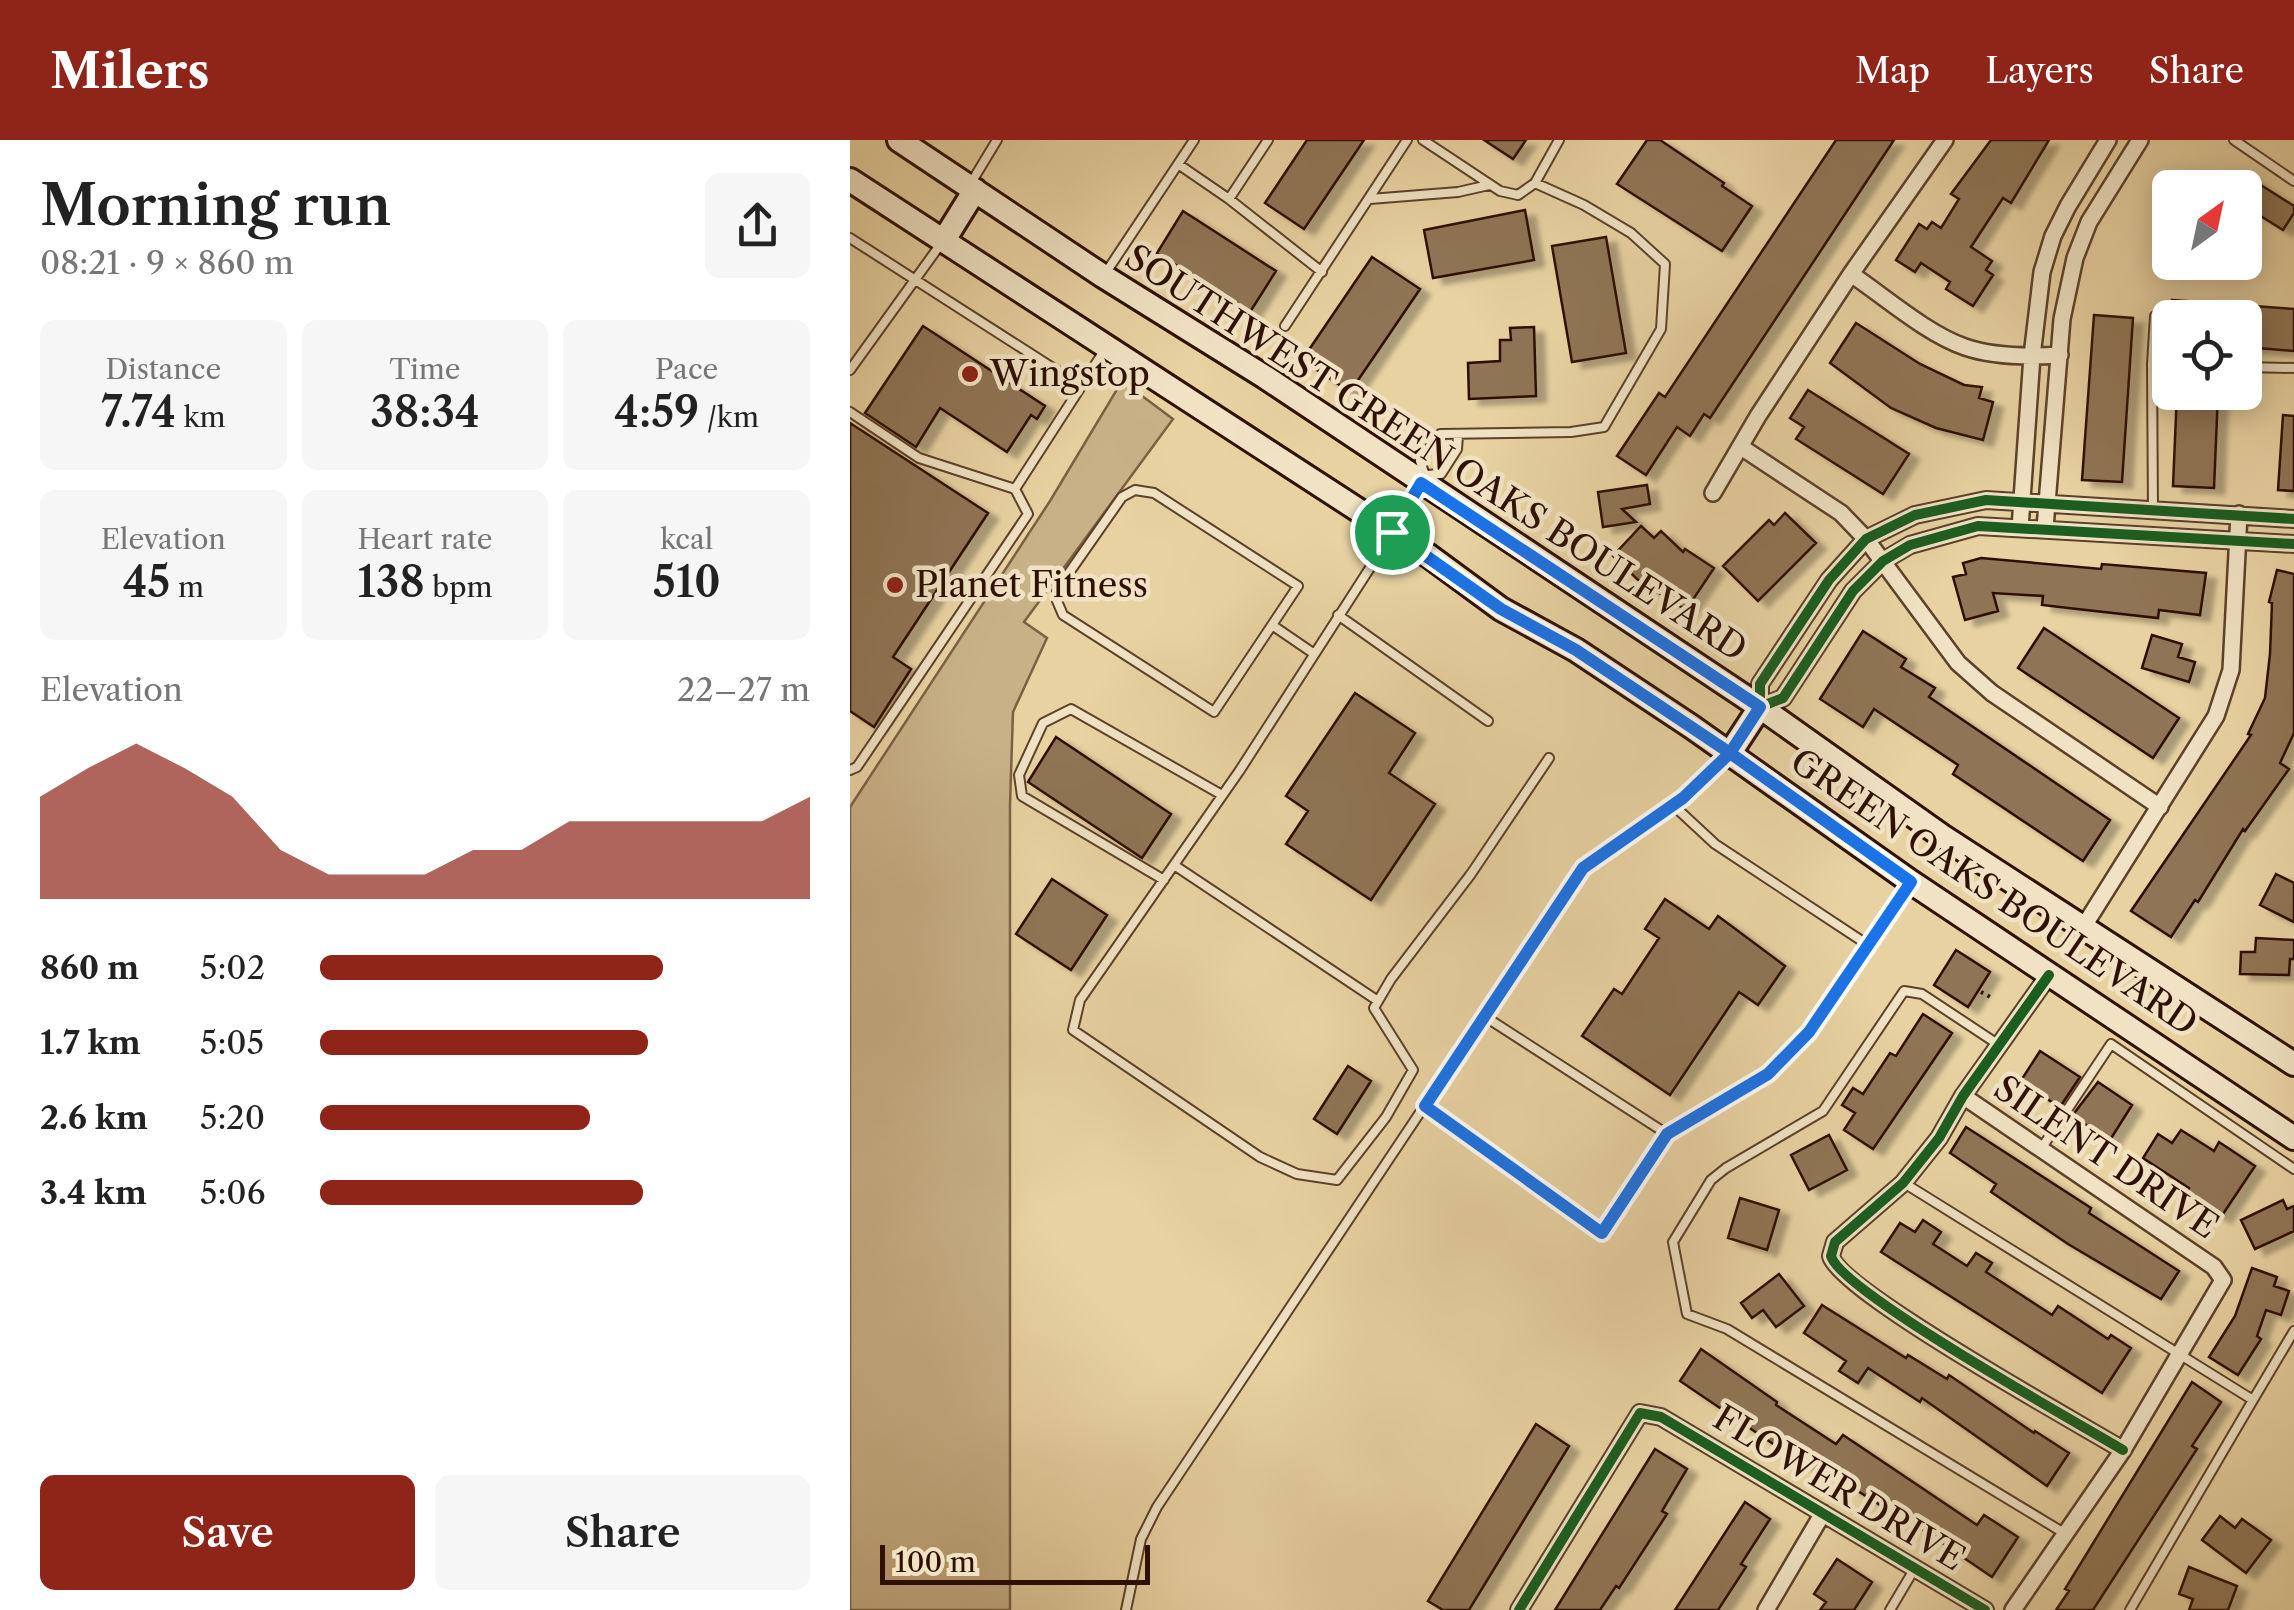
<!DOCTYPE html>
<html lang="en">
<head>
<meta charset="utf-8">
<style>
  :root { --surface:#fff; --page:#f6f6f6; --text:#222; --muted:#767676; --accent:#8f2418 }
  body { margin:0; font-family:"Libre Caslon Text",serif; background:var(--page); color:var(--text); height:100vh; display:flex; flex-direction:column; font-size:38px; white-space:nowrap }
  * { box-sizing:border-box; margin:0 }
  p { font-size:32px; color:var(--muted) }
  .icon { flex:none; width:55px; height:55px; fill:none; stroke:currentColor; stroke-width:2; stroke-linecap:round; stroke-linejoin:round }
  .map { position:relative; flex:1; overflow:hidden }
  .details { display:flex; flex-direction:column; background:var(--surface); width:850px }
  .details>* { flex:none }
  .needle { width:65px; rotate:33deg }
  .fabs { position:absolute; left:1302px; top:30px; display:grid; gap:20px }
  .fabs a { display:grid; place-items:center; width:110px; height:110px; border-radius:15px; background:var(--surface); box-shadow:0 5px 25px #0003; font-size:50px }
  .scale { position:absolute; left:30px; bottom:25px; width:270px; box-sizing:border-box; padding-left:10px; border:5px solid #2e1102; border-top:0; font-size:28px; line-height:35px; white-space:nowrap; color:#2e1102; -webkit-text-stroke:8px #f0e2c3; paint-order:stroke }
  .pin { position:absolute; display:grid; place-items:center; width:85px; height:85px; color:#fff; margin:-42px; border:5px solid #fff; border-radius:50%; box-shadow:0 2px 10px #0007 }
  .round { display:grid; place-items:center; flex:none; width:105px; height:105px; border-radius:15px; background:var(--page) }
  .summary { display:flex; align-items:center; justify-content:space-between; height:170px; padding:0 40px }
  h1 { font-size:55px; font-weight:600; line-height:75px }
  .metrics { display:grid; grid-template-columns:repeat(3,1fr); gap:15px; height:170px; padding:10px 40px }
  .metrics div { display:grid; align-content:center; border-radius:15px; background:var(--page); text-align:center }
  .metrics b { font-size:42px; font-weight:600 }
  .metrics small { font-size:28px; font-weight:400 }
  .metrics p { font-size:28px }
  .chart { height:280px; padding:20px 40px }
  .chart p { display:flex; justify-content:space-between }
  .chart svg { width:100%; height:180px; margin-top:10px; fill:var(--accent); opacity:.7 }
  .cta { display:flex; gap:20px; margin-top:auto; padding:20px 40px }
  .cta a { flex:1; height:115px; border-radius:15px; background:var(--accent); color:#fff; font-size:40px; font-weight:600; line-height:115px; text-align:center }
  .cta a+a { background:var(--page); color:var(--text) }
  ul { padding:0 40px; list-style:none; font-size:32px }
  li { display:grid; grid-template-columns:160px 120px 1fr; align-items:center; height:75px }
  li i { height:25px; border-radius:12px; background:var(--accent) }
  header { display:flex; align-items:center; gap:60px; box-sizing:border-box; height:140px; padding:0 50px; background:var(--accent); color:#fff }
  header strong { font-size:48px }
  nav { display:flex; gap:55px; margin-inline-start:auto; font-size:35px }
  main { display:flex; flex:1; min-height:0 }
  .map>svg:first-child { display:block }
</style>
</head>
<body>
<header>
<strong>Milers</strong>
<nav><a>Map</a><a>Layers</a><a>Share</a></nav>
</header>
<main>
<section class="details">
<div class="summary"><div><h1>Morning run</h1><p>08:21 · 9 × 860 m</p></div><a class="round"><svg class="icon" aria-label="share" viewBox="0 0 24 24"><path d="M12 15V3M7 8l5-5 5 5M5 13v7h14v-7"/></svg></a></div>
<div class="metrics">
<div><p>Distance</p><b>7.74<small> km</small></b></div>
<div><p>Time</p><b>38:34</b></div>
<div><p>Pace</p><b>4:59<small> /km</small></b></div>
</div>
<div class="metrics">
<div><p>Elevation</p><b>45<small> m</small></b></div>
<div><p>Heart rate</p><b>138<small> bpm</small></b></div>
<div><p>kcal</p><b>510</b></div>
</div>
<div class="chart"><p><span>Elevation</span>22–27 m</p>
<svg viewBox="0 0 160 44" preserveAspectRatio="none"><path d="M0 44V19L10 12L20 6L30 12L40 19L50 32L60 38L70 38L80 38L90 32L100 32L110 25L120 25L130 25L140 25L150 25L160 19V44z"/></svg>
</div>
<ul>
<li><b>860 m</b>5:02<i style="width:70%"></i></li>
<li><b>1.7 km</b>5:05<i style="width:67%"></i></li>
<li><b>2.6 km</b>5:20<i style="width:55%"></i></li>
<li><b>3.4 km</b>5:06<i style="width:66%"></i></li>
</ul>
<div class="cta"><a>Save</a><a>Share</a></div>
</section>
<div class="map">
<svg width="1444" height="1470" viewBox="0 0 1444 1470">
  <defs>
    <filter id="shadow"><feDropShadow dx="10" dy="6" stdDeviation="2.5" flood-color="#0004"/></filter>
  </defs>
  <rect width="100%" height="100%" fill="#e8d2a2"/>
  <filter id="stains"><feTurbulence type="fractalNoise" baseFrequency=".002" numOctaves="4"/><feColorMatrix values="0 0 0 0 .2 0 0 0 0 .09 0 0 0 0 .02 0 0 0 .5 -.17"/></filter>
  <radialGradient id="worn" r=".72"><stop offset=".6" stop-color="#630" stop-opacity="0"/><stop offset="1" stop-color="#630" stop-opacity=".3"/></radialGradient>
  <path fill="#c8b187" stroke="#7b6144" stroke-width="2.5" d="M272 241 323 279 174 482 197 498 163 572 160 665V1470H0V667L200 361Z"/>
  <path fill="#8f7555" stroke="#2e1102" stroke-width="2.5" filter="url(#shadow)" d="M457 0H514L454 89 415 63Z
    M634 0H676L663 19Z
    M797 0H810L874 43 872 46 902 66 872 111 767 44Z
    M986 0H1044L860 278 854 274 840 296 827 287 796 335 767 316 809 253 815 257Z
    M1141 0H1199L1161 63 1153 58 1121 107 1142 121 1136 130 1143 135 1123 166 1096 149 1100 142 1071 123 1065 132 1046 120 1069 84 1077 89 1082 82 1091 88 1109 59 1101 54Z
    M1395 35 1444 66V73L1433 90 1395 66Z
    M675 70 684 120 583 138 574 90Z
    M333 71 426 131 400 172 307 113Z
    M756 97 776 213 722 222 702 106Z
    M522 117 570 149 500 252 452 220Z
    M1322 160 1444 169V211L1395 207V178H1321Z
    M1244 175 1283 178 1272 342 1232 340Z
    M1006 183 1070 224 1114 245 1132 247 1129 258 1143 262 1133 300 1086 288 1041 268 980 223Z
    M73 186 195 266 187 279 181 275 157 312 90 268 66 307 15 273Z
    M684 187 686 256 619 259 618 223 650 221V200H661L660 188Z
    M958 250 1059 314 1033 354 946 299 954 287 940 278Z
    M1327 252 1368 253 1364 348 1323 346Z
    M1433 275 1444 276V351L1428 350Z
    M0 283 138 373 43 517 61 529 24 587 0 571Z
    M797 345 800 364 772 369 786 382 753 387 748 352Z
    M935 373 966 403 908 461 873 426 919 380 924 385Z
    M791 386 804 398 811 391 833 412 835 409 864 428 836 470 787 439 763 416Z
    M1131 418 1251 429 1252 424 1356 433 1350 475 1309 470 1308 478 1227 469 1192 465 1193 456 1143 453 1148 471 1115 480 1103 437 1116 434 1113 423Z
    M1427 430 1444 434V593L1430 623 1439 629 1395 691 1393 689 1348 762 1345 760 1321 797 1281 771 1401 595 1398 594 1415 558 1420 514 1422 463 1419 462Z
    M1194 488 1329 578 1303 618 1168 528Z
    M1013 491 1056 519 1051 527 1085 548 1079 557 1260 680 1233 721 1103 634 1108 625 1024 569 1013 587 970 559Z
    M1302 495 1332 504 1328 517 1345 522 1339 542 1292 528Z
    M505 553 565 593 539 633 585 664 521 760 436 704 458 671 436 656Z
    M206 597 321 674 292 718 178 642Z
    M1426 734 1444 743V782L1410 765Z
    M202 739 257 775 221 830 166 794Z
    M815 759 859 789 868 776 935 826 908 865 889 852 820 955 732 896 764 849 772 854 809 798 795 789Z
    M1406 798 1444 800V819H1440L1439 835 1390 834 1391 812H1405Z
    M1106 810 1140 832 1118 867 1084 845Z
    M1073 874 1102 893 1023 1009 994 990 1005 973 992 965 1003 948 1013 954 1040 913 1046 916Z
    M1190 911 1230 937 1210 967 1170 942Z
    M498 926 521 941 487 994 464 979Z
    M1248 942 1282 965 1260 1000 1222 976Z
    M1116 987 1241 1068 1239 1073 1329 1131 1311 1159 1218 1104 1141 1052 1146 1044 1100 1013Z
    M1331 990 1364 1011 1369 1002 1405 1026 1371 1077 1335 1054 1339 1048 1293 1018 1308 994 1322 1003Z
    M979 995 997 1030 959 1050 941 1015Z
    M890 1058 929 1070 917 1110 878 1098Z
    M1433 1060 1437 1069 1444 1066V1091L1405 1109 1391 1080Z
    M1073 1080 1091 1092 1083 1104 1117 1126 1126 1113 1142 1123 1136 1132 1202 1175 1208 1166 1258 1199 1261 1195 1281 1208 1252 1253 1031 1112 1050 1083 1065 1092Z
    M1402 1128 1427 1137 1424 1146 1439 1151 1431 1175 1416 1170 1407 1196 1411 1199 1388 1235 1359 1217 1385 1176Z
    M929 1134 954 1166 926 1187 913 1170 902 1178 891 1163Z
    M972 1165 1056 1218 1058 1215 1097 1239 1099 1235 1184 1293 1185 1291 1219 1313 1197 1346 1072 1258 1070 1262 1018 1228 1008 1243 989 1231 996 1221 954 1193Z
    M851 1209 927 1262 926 1265 986 1304 993 1295 1127 1385 1134 1375 1168 1397 1142 1437 1057 1379 1055 1381 959 1320 956 1326 830 1241Z
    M1342 1242 1371 1262 1342 1306 1347 1309 1243 1470H1206L1219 1451 1215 1449Z
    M686 1284 719 1306 619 1470H593L578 1461Z
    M805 1309 837 1329 812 1371 817 1374 769 1448 766 1446 750 1470H705Z
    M895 1362 920 1379 891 1424 896 1427 868 1470H825Z
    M1370 1376 1385 1388 1392 1379 1421 1400 1396 1433 1352 1400Z
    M987 1419 1022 1442 1004 1470H970L976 1462 964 1454Z
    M1339 1427 1387 1446 1378 1470H1339L1343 1459 1329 1454Z"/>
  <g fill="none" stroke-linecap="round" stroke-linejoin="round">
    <g stroke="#5c412a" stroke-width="12">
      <path id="lane" d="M573 0 650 51 668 55 685 43 734 65 781 93 815 124 811 189 754 287 721 292 590 294 570 321 575 335 543 392 390 630 230 860 223 890 410 1017 447 1034 487 1040 536 977 563 930 524 868 541 839 621 734 699 618
        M1384 0 1444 41
        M328 24 379 59 418 0
        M121 43 147 0
        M685 43 709 0
        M379 59 472 132
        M520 59 608 52 639 45
        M0 98 231 246
        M255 134 344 0
        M435 186 557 0
        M1302 224 1320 225
        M1395 227 1444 228
        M0 230 90 105
        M0 272 69 318 165 349
        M575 335 591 334 607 309 608 296
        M1303 370 1302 224 1305 176
        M488 475 638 581
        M422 485 364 572 213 475 207 461V450L272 357 285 350 304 353 448 446 422 485 463 513
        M0 630 7 627 178 374 165 349 254 211
        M823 665 865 704 1018 805
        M324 725 528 861
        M314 740 172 656 169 635 193 583 221 569 372 655
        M634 876 817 994
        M1149 905 1072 854 1054 851 973 971 876 1028 861 1040 823 1102 837 1174 877 1189 1214 1393
        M575 966 753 1093 817 994 918 934 959 892 1058 745
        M1191 1009 1261 904 1444 1029
        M1054 1043 1403 1260 1444 1191
        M276 1470 291 1399 307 1367 733 728 833 658 876 617
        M1040 1470 1065 1428
        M1280 1470 1403 1260"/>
    </g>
    <g stroke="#5c412a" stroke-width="20">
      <path id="street" d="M1001 134C1035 157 1077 194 1115 207 1144 217 1179 217 1210 215
        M891 307 991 373 1016 399 1108 523 1142 553 1310 667
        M863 353 908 276 1001 134 1095 0
        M1444 379 1136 360 1065 375 1016 399 979 440 910 544V567L933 558 1003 451 1033 421 1060 405 1128 386 1444 404
        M1170 388 1182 216 1192 132 1203 96 1218 66 1258 0
        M1195 388 1212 179 1225 118 1239 82 1290 0
        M1234 786 1366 576 1381 530 1389 374
        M1199 835 1113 956 1089 998 1053 1043 985 1102 981 1116C990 1151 1228 1283 1273 1310
        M1113 956 1364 1127 1373 1140 1273 1310 1163 1470
        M669 1470 790 1273 811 1277 1135 1470
        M916 1470 973 1373"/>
    </g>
    <g stroke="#2e1102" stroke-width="28">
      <path id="secondary" d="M49 0 253 136 415 237 910 567 1092 696 1444 924
        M0 40 579 416 651 469 726 510 842 587 1061 742 1444 998
        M94 100 125 50
        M880 613 910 567"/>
    </g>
    <path stroke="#2e1102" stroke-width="4" stroke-dasharray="2.5 5" stroke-linecap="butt" d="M1131 852 1144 859"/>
    <use href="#lane" stroke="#f0e2c3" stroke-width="8"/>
    <use href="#street" stroke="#f0e2c3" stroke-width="15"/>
    <use href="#secondary" stroke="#f0e2c3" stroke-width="22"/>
    <g stroke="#f0e2c3" stroke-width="16">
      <path id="cycleway" d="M1444 379 1136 360 1065 375 1016 399 979 440 910 544V567L933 558 1003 451 1033 421 1060 405 1128 386 1444 404
        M1199 835 1113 956 1089 998 1053 1043 985 1102 981 1116C990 1151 1228 1283 1273 1310
        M669 1470 790 1273 811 1277 1135 1470"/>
    </g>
    <use href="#cycleway" stroke="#1b5e20" stroke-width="10"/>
  </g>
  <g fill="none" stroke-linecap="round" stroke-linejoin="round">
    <g stroke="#fff" stroke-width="20">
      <path id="route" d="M542 392 651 469 726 510 880 613 833 658 733 728 575 966 752 1093 817 994 918 934 959 892 1061 742 880 613 910 567 571 343 542 392"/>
    </g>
    <use href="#route" stroke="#1a73e8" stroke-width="12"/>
  </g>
  <g fill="#8f2418" stroke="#f0e2c3" stroke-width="4">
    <circle cx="120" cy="234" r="10"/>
    <circle cx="45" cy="445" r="10"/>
  </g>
  <g text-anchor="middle" stroke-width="9" stroke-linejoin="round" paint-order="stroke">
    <g font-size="35" fill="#2e1102" stroke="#f0e2c3" text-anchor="start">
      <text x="140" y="246">Wingstop</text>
      <text x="65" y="457">Planet Fitness</text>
    </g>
    <g font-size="35" fill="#2e1102" stroke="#f0e2c3">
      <text transform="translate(586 313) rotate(33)" y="12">SOUTHWEST GREEN OAKS BOULEVARD</text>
      <text transform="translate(1144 752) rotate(34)" y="12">GREEN OAKS BOULEVARD</text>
      <text transform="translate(1256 1017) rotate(34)" y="12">SILENT DRIVE</text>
      <text transform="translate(989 1348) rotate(31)" y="12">FLOWER DRIVE</text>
    </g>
  </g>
  <rect width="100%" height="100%" filter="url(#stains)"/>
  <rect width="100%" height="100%" fill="url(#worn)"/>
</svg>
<div class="fabs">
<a><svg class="needle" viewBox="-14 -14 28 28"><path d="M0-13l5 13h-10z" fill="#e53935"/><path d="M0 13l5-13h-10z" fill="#767676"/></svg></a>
<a><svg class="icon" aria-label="locate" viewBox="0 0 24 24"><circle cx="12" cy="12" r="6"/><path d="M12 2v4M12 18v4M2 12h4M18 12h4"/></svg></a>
</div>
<div class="scale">100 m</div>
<div class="pin" style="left:542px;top:392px;background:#1e9e55"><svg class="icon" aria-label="arrive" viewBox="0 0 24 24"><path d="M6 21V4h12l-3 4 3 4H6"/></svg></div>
</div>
</main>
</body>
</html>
